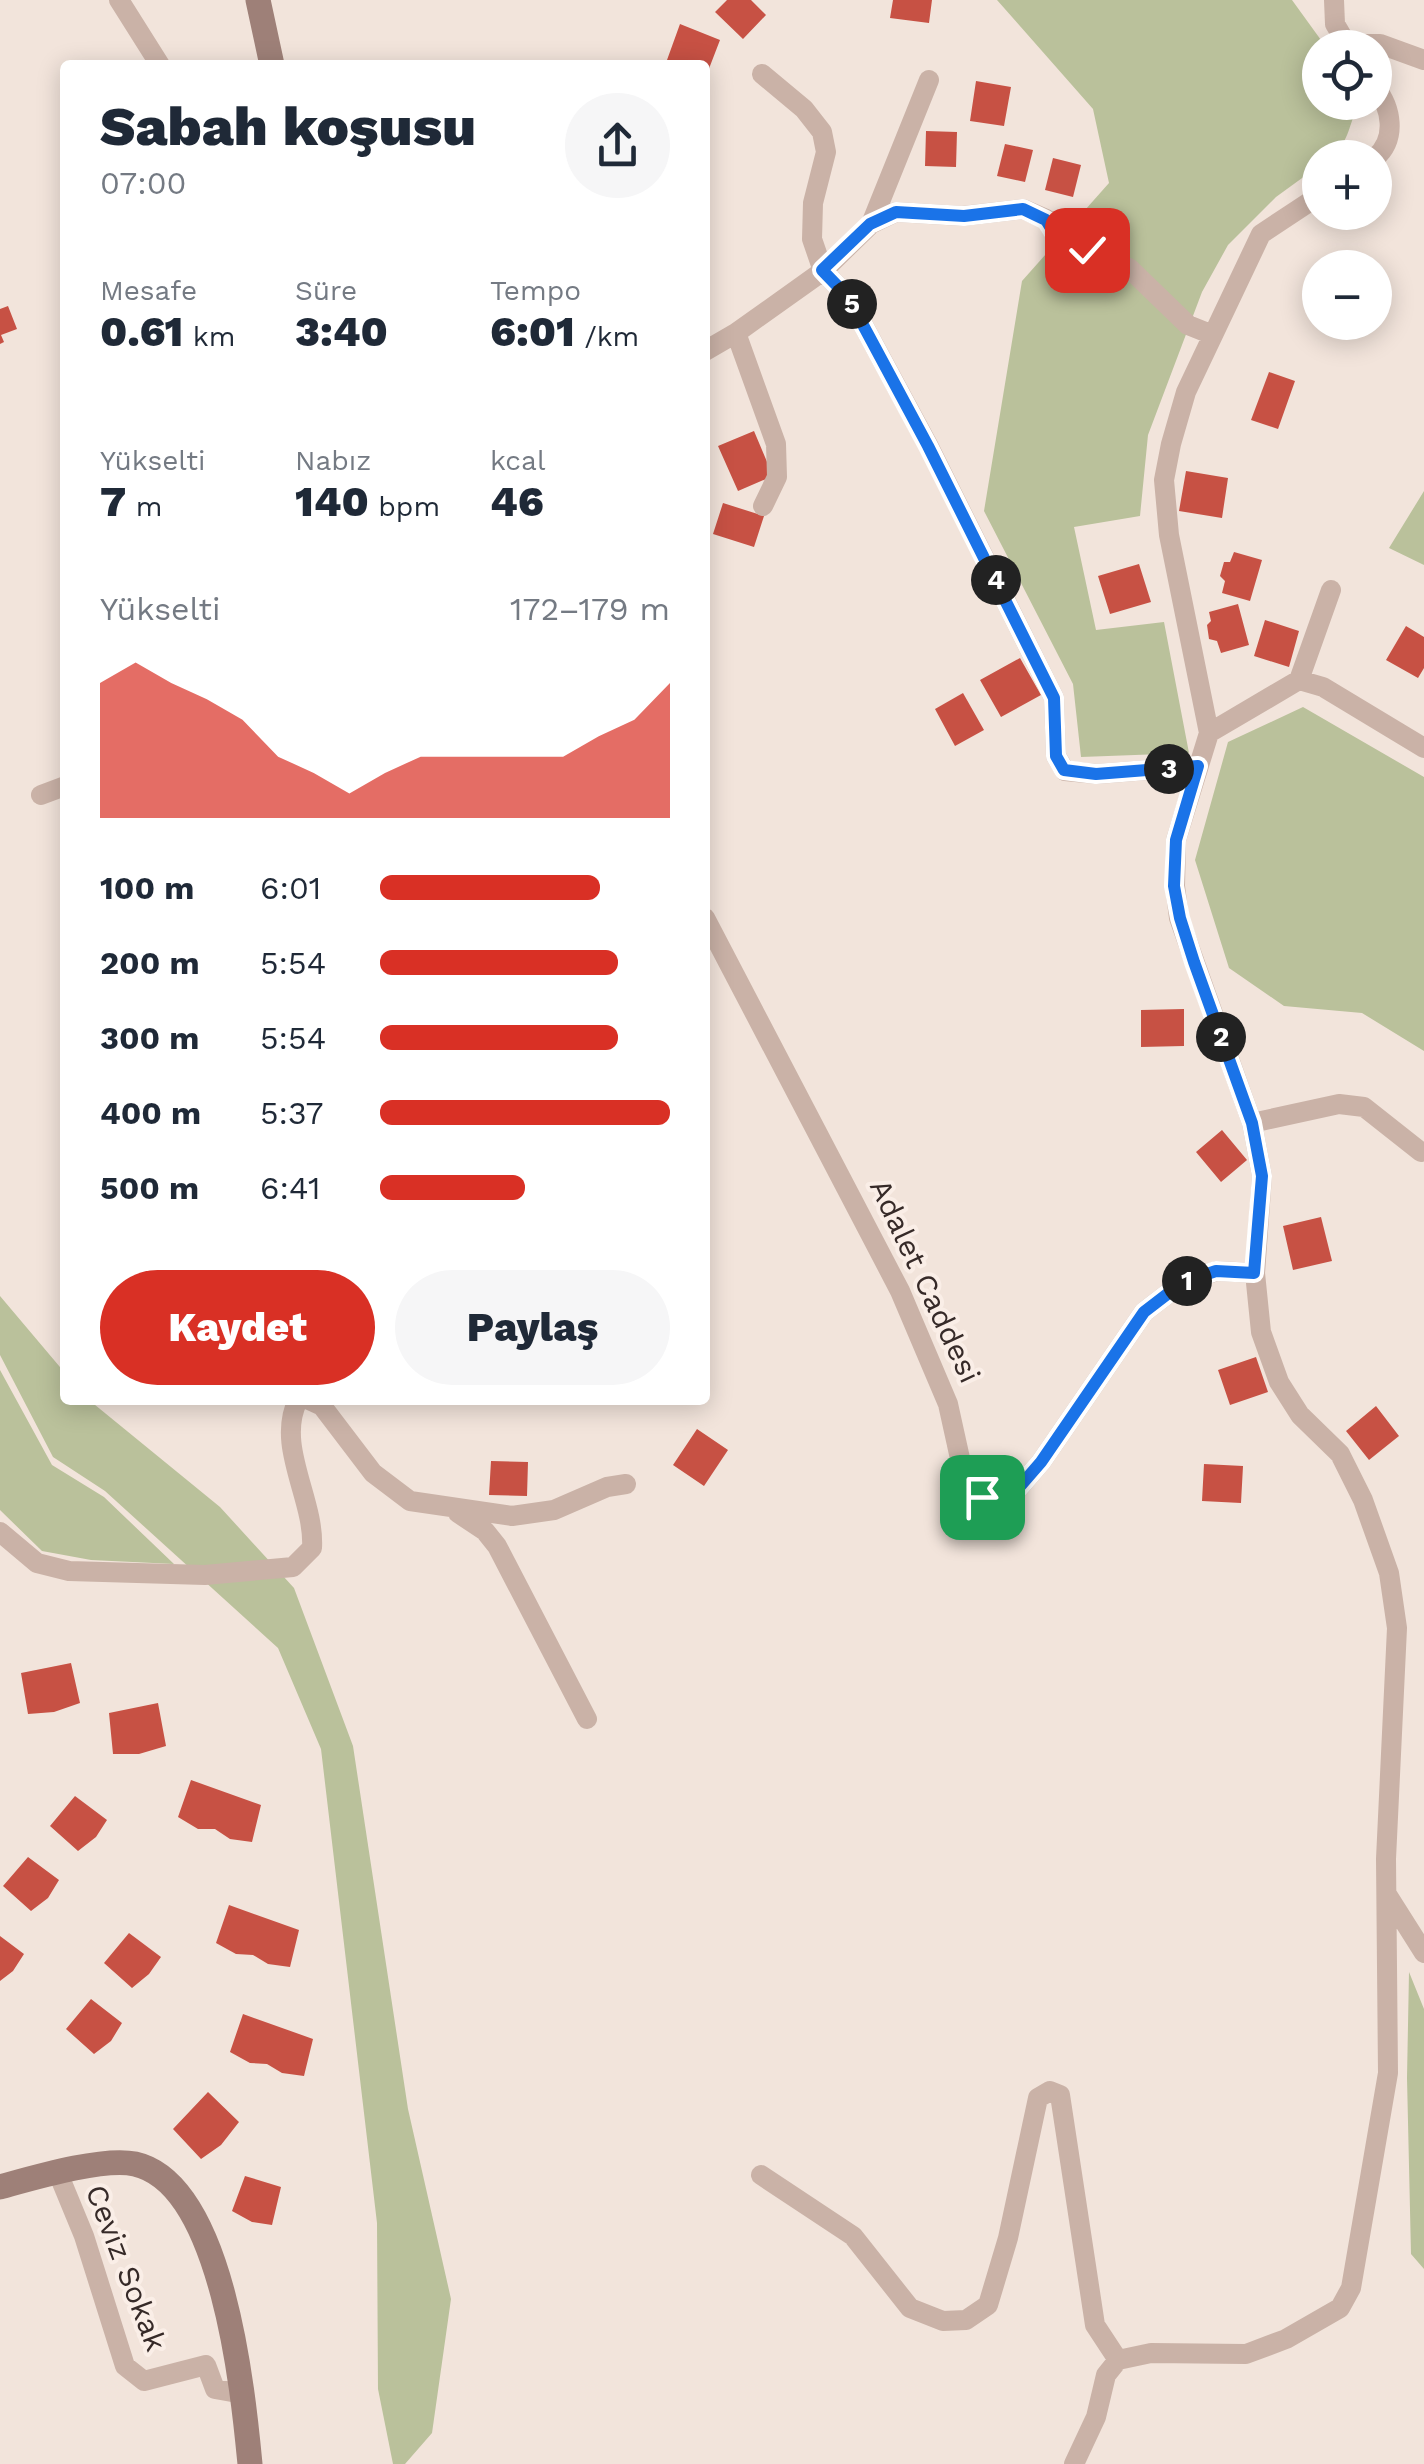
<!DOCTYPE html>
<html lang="tr">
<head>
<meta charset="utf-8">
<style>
  :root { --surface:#fff; --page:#f6f6f7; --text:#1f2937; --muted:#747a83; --accent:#d93025 }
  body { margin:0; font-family:"Work Sans",sans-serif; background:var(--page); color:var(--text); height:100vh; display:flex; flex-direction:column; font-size:38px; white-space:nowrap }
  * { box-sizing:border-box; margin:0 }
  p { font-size:32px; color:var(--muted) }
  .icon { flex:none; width:55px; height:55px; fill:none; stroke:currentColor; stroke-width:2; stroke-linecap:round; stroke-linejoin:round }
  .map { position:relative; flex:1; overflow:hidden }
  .panel { position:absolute; left:60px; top:60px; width:650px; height:1345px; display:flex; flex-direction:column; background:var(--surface); border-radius:10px; box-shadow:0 5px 25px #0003 }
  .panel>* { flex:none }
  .buttons { position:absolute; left:1302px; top:30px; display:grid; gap:20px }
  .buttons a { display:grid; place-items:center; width:90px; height:90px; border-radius:50%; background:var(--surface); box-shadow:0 5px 25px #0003; font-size:50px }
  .pin { position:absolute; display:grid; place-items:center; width:85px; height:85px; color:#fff; margin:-42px; border-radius:20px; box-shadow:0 5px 15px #0006 }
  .km { position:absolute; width:50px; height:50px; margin:-25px; border-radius:50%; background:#222; color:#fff; font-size:28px; line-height:50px; text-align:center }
  .round { display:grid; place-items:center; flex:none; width:105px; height:105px; border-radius:52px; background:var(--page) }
  .summary { display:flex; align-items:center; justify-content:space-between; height:170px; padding:0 40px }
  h1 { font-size:55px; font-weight:800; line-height:75px }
  .stats { display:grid; grid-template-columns:repeat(3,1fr); gap:15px; height:170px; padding:10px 40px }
  .stats div { display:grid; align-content:center }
  .stats b { font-size:42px; font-weight:800 }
  .stats small { font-size:28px; font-weight:400 }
  .stats p { font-size:28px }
  .chart { height:280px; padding:20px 40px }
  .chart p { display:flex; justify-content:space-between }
  .chart svg { width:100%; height:180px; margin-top:10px; fill:var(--accent); opacity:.7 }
  .primary-button { display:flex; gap:20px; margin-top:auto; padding:20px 40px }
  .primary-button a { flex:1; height:115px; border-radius:60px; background:var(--accent); color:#fff; font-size:40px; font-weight:800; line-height:115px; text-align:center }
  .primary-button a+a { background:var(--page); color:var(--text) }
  ul { padding:0 40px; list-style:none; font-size:32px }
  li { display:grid; grid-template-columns:160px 120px 1fr; align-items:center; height:75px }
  li i { height:25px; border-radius:12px; background:var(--accent) }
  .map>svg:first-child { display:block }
</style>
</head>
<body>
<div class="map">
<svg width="1424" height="2464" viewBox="0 0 1424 2464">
  <rect width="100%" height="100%" fill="#f2e4db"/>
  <path fill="#bac19b" d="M997 0H1292L1326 47 1320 48V102L1352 103 1355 112C1348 131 1344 157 1320 158V165L1276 197 1228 245 1202 292 1148 435 1140 516 1074 527 1096 630 1164 622 1189 753 1081 757 1073 684 984 511 1022 281 1109 183 1093 109Z
    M1424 491V565L1389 548Z
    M1303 707 1424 777V1051L1362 1013 1284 1006 1229 968 1195 860 1228 742Z
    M0 1296 65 1373V1400H89L220 1507 294 1588 353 1746 408 2109 451 2299 432 2433 405 2464H393L378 2389 377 2223 321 1749 278 1648 105 1491 53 1457 0 1355Z
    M0 1370 52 1465 104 1497 174 1564 91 1560 42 1551 0 1510Z
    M1409 1972 1424 2009V2269L1411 2254 1407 2078Z"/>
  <path fill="#c75144" d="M727 0H751L766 15 743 39 715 12Z
    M893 0H932L929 23 890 18Z
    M680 24 720 40 705 79V65H680L667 60Z
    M976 81 1011 87 1004 126 970 121Z
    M926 131 957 132 956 167 925 166Z
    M1005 144 1033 150 1025 182 997 176Z
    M1053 158 1081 165 1073 197 1045 190Z
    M8 306 17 329 1 335 4 342 0 344V309Z
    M1269 372 1295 381 1278 429 1251 420Z
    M754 431 773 476 738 491 718 446Z
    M1186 471 1228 478 1222 518 1179 511Z
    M723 503 764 516 754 547 713 534Z
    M1234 552 1262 560 1250 601 1222 593 1225 581 1220 576 1224 562H1230Z
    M1139 564 1151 602 1110 614 1098 576Z
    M1238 604 1249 645 1221 653 1217 641 1209 639 1207 625 1211 621 1209 612Z
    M1265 620 1299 631 1289 667 1254 656Z
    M1406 626 1424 637V668L1418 678 1386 660Z
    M1020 658 1041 695 1001 717 980 680Z
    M963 693 984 730 955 746 935 709Z
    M1184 1009V1046L1141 1047V1010Z
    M1222 1130 1247 1160 1221 1182 1196 1152Z
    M1321 1217 1332 1261 1293 1270 1283 1226Z
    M1256 1357 1268 1392 1230 1405 1218 1370Z
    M1376 1406 1399 1436 1369 1460 1346 1431Z
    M697 1429 728 1450 704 1486 673 1465Z
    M491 1461 528 1462 527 1496 489 1495Z
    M1204 1464 1243 1466 1241 1503 1202 1501Z
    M71 1663 80 1703 54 1712 28 1714 21 1673Z
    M158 1703 166 1746 139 1754H113L109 1713Z
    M191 1780 261 1805 252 1842 230 1839 215 1829H198L178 1817Z
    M75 1796 107 1820 96 1837 78 1851 50 1826Z
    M28 1857 59 1880 48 1898 31 1911 3 1886Z
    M229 1905 299 1930 290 1967 268 1964 253 1955 236 1954 216 1943Z
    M129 1933 161 1957 149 1974 132 1988 104 1963Z
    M0 1936 24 1954 13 1971 0 1981Z
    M91 1999 122 2023 111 2041 94 2054 66 2029Z
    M243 2014 313 2039 304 2076 282 2073 267 2064 250 2063 230 2052Z
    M208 2092 239 2122 221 2145 201 2159 173 2129Z
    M245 2176 281 2187 272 2225 252 2222 232 2211Z"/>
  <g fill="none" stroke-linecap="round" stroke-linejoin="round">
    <path stroke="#cab2a7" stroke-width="20" d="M119 0 160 65
      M1334 0 1335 24 1349 48
      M1347 44H1380L1424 60
      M762 74 804 109 822 132 826 152 813 203 812 239 823 271 848 297 928 445 1054 698 1056 756 1065 771 1097 774 1198 766
      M1375 158C1397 139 1392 108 1375 87
      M871 224 929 80
      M736 333 776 444 777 477 763 506
      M705 351 736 333 823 271 871 224 896 212 963 216 1023 209 1046 219 1059 241 1129 268 1188 325 1213 335
      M1299 680 1331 590
      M1209 733 1299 680 1323 687 1424 748
      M41 795 65 786
      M705 918 900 1291 948 1404 963 1472 982 1497 1009 1499 1041 1462 1144 1312 1183 1282 1217 1271 1255 1273
      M1252 1123 1339 1104 1364 1107 1421 1152
      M309 1400 322 1406 373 1473 410 1501 512 1516 554 1510 607 1487 626 1484
      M458 1513 485 1531 497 1546 587 1719
      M0 1532 37 1563 69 1571 205 1575 293 1567 312 1548C315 1499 275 1446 298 1400
      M1388 1896 1424 1953
      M58 2173 84 2236 125 2366 144 2381 206 2365 215 2389 243 2394
      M761 2175 853 2236 910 2308 943 2321 966 2320 988 2305 1008 2238 1038 2098 1050 2091 1060 2095 1095 2325 1118 2360
      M1074 2464 1096 2417 1106 2375 1118 2360 1151 2353 1246 2354 1286 2339 1340 2308 1351 2288 1388 2073 1386 1859 1397 1628 1389 1573 1363 1500 1340 1454 1300 1415 1279 1382 1261 1332 1255 1273 1262 1176 1252 1123 1179 918 1175 886 1176 840 1209 733 1169 535 1164 480 1171 444 1186 392 1261 234 1320 195"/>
    <path stroke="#9e8078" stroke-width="25" d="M258 0 272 65
      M0 2187C33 2178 103 2157 135 2164 223 2184 243 2391 250 2464"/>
  </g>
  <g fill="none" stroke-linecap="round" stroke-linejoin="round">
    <g stroke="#fff" stroke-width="20">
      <path id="route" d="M982 1497 1009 1499 1041 1462 1144 1312 1183 1282 1216 1271 1254 1273 1262 1176 1252 1123 1194 962 1180 918 1174 886 1176 840 1198 766 1096 774 1064 770 1056 756 1054 698 928 446 848 297 822 270 870 224 896 212 964 216 1023 209 1046 220 1059 241 1087 250"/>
    </g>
    <use href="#route" stroke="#1a73e8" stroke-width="12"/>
  </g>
  <g text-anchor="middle" stroke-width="8" stroke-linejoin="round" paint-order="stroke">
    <g font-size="30" fill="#362a28" stroke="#faeee7">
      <text transform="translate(925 1281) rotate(65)" y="10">Adalet Caddesi</text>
      <text transform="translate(126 2268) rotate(69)" y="10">Ceviz Sokak</text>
    </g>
  </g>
</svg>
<div class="buttons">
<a><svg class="icon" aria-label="locate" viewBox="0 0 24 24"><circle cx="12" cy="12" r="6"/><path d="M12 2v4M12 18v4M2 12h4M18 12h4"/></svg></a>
<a>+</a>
<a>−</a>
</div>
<div class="pin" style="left:982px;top:1497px;background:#1e9e55"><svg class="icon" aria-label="arrive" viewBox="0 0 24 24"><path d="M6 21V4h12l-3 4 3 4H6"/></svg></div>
<div class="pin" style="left:1087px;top:250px;background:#d93025"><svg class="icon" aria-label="check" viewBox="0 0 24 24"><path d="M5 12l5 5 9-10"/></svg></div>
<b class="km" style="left:1187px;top:1281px">1</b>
<b class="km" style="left:1221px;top:1037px">2</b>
<b class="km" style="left:1169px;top:769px">3</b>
<b class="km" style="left:996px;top:580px">4</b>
<b class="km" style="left:852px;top:304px">5</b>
<section class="panel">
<div class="summary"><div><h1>Sabah koşusu</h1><p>07:00</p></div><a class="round"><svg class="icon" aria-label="share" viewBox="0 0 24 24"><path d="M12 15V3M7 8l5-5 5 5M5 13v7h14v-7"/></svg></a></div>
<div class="stats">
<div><p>Mesafe</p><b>0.61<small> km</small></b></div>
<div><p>Süre</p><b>3:40</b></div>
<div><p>Tempo</p><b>6:01<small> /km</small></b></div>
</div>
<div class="stats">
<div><p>Yükselti</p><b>7<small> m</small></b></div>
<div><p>Nabız</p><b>140<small> bpm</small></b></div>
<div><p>kcal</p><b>46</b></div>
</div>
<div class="chart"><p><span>Yükselti</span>172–179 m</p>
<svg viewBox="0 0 160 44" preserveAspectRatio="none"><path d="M0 44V11L10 6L20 11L30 15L40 20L50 29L60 33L70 38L80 33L90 29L100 29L110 29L120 29L130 29L140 24L150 20L160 11V44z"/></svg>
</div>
<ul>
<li><b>100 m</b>6:01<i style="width:76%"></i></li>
<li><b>200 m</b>5:54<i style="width:82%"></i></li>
<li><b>300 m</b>5:54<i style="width:82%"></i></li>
<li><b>400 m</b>5:37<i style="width:100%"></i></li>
<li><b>500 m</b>6:41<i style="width:50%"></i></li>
</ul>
<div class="primary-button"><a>Kaydet</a><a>Paylaş</a></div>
</section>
</div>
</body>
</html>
